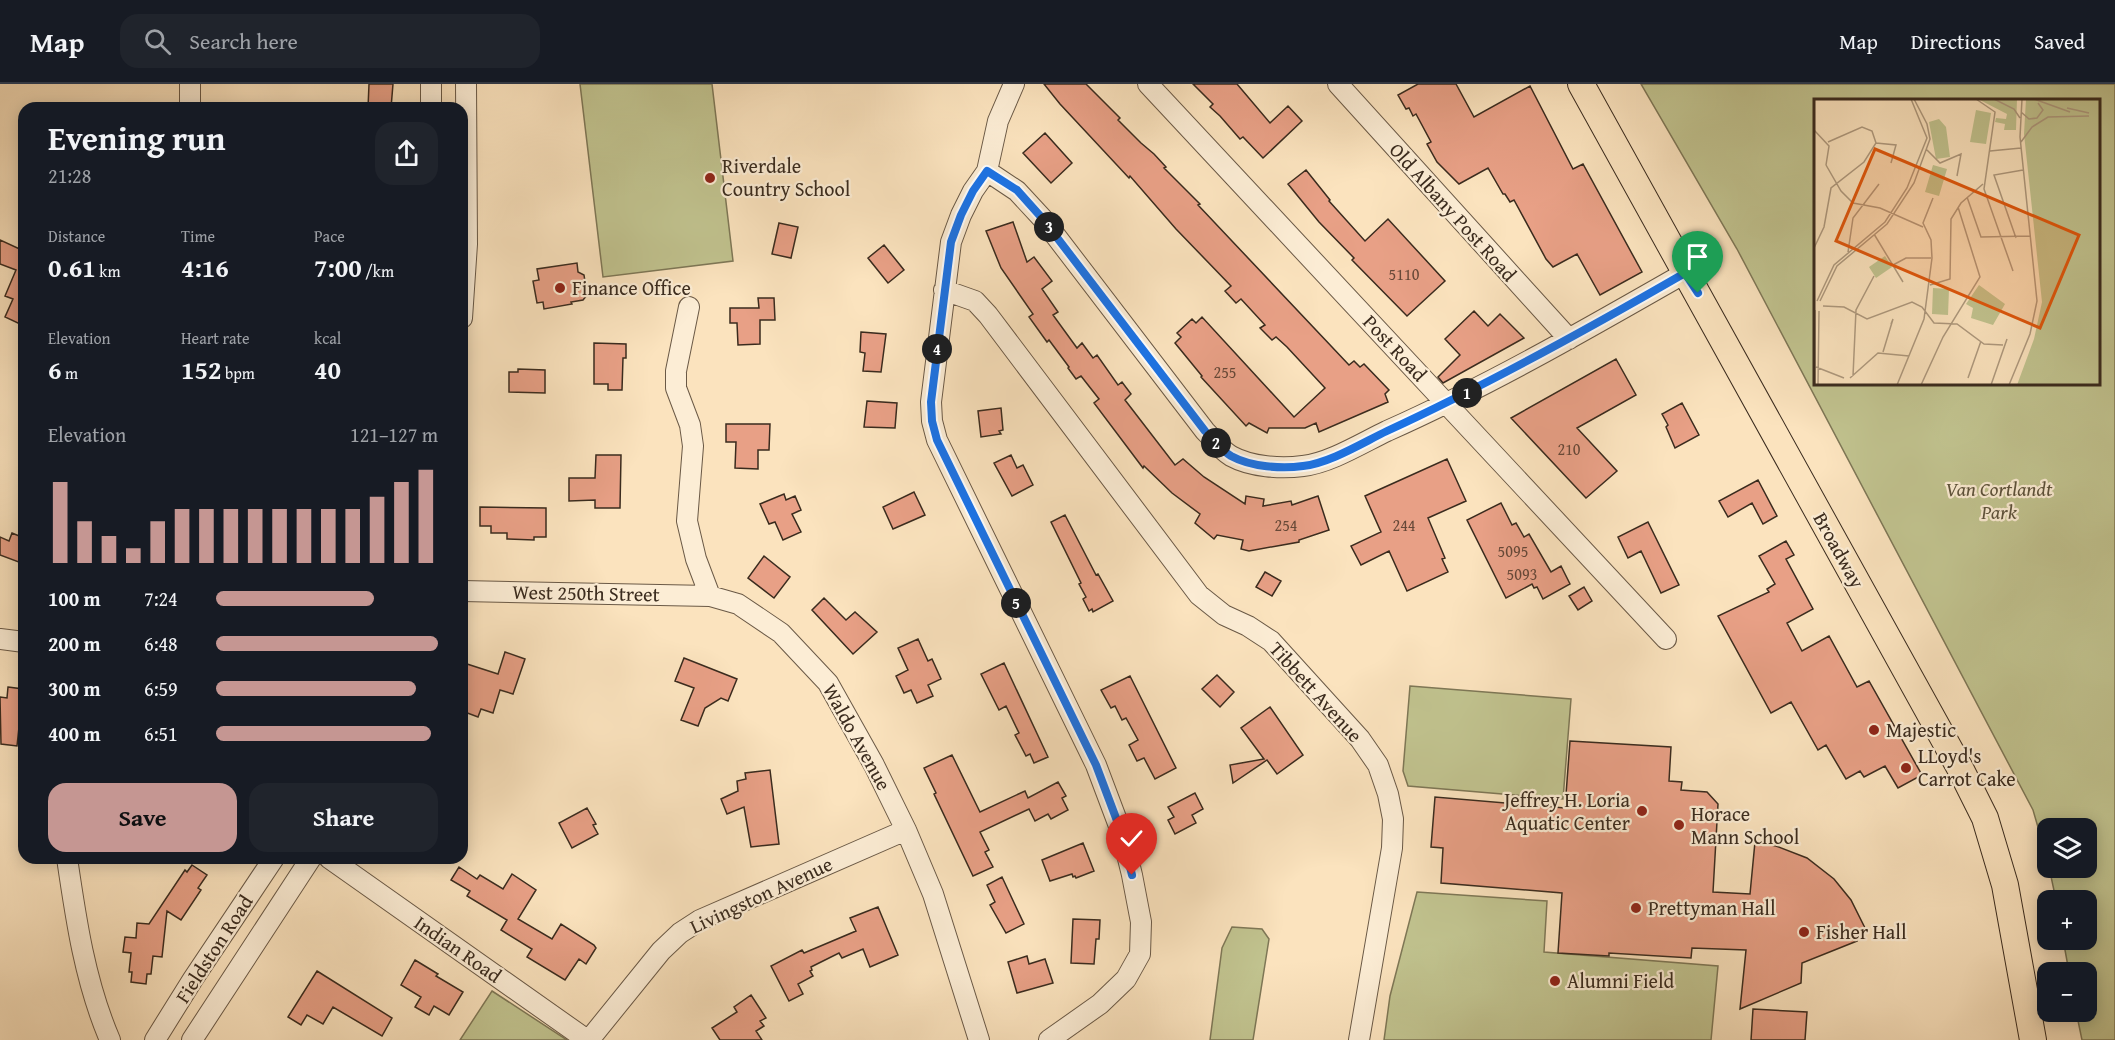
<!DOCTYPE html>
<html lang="en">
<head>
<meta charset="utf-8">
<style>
  :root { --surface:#171b24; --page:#20242c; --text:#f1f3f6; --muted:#9ea1a6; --line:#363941; --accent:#c59692 }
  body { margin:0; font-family:"Gentium Book Plus",serif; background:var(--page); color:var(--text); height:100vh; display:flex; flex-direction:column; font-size:22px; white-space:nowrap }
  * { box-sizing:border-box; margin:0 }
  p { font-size:20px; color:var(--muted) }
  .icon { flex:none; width:33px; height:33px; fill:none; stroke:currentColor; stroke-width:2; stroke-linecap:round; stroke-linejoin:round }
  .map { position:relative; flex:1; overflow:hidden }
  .drawer { position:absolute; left:18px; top:18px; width:450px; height:762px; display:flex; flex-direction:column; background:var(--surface); border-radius:18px; box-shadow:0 3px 15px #0003 }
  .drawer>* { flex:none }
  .fabs { position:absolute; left:2037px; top:734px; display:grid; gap:12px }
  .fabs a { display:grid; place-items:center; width:60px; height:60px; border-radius:12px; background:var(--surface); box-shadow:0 3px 15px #0003; font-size:30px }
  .pin { position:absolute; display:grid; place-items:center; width:51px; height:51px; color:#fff; margin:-62px -26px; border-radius:50% 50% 50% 0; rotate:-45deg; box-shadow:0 0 6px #0007 }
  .pin .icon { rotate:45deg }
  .km { position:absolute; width:30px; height:30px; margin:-15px; border-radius:50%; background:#222; color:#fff; font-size:16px; line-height:30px; text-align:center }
  .round { display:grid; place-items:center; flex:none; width:63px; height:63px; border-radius:18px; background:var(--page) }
  .overview { display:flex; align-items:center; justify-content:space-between; height:102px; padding:0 30px }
  h1 { font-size:33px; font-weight:800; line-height:45px }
  .stats { display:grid; grid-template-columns:repeat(3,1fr); gap:9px; height:102px; padding:6px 30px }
  .stats div { display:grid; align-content:center }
  .stats b { font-size:26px; font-weight:800 }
  .stats small { font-size:16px; font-weight:400 }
  .stats p { font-size:16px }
  .chart { height:168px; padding:12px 30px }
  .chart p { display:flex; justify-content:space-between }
  .chart svg { width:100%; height:108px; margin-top:6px; stroke:var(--accent); stroke-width:6 }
  .primary-button { display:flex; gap:12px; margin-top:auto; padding:12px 30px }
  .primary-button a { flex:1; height:69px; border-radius:18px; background:var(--accent); color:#111; font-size:24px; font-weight:800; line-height:69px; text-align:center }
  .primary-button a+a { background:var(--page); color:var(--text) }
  ul { padding:0 30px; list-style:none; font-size:20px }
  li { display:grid; grid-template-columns:96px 72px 1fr; align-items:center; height:45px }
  li i { height:15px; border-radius:8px; background:var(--accent) }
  header { display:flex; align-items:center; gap:36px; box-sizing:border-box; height:84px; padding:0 30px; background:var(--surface); border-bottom:2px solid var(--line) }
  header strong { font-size:28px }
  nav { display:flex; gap:33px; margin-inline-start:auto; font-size:21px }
  .search { width:420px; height:54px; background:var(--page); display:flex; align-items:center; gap:15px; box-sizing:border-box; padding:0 21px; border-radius:18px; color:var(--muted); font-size:22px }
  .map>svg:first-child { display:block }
</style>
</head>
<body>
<header>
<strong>Map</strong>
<div class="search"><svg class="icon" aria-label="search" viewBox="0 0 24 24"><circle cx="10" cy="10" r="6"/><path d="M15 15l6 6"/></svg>Search here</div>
<nav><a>Map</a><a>Directions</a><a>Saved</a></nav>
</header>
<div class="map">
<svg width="2115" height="956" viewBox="0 0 2115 956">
  <rect width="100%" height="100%" fill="#fbe3be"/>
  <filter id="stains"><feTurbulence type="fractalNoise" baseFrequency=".00333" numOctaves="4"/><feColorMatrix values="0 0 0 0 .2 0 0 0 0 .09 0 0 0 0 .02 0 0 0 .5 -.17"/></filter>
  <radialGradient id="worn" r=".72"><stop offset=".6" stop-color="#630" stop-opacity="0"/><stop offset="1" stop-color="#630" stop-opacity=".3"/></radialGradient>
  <path fill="#c1c38f" stroke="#7e7756" stroke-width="1.5" fill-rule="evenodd" d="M580 0H712L733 177 603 193Z
    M1641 0H2115V956H2082L2076 927H2086V888H2069L2063 855H2086V816H2056L2049 783H2086V744H2048L2047 774 2033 726 1737 165ZM1815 16H2098V300H1815Z
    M1410 602 1571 615 1563 715 1408 702 1403 687Z
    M1417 808 1547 817 1544 868 1718 882 1711 956H1384L1390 912Z
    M1232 843 1262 845 1269 855 1253 956H1210L1222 864Z
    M492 907 567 956H460Z"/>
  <path fill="#e8a086" stroke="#3a2b1e" stroke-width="1.5" d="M369 0H393L391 24H368Z
    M1044 0H1086L1120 34 1118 36 1141 59 1154 70 1166 83 1164 84 1200 120 1198 121 1349 281 1354 277 1360 283 1364 280 1389 306 1385 310 1388 318 1319 348 1316 339 1305 344H1269L1267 349 1249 339 1246 342 1201 293 1202 292 1175 259 1181 253 1177 249 1192 235 1196 239 1202 233 1294 333 1325 304 1287 263 1276 253 1272 256 1260 244 1265 241 1241 215 1236 219 1225 207 1231 202 1176 145 1130 92 1129 94 1060 20Z
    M1193 0H1237L1270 39 1288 22 1302 37 1263 74 1243 53 1240 55 1220 32 1210 23 1213 20Z
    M1418 0H1456L1474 33 1530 2 1573 85 1583 80 1642 188 1600 211 1577 170 1553 183 1546 175 1514 116 1510 118 1505 110H1503L1488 84 1459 100 1437 78 1427 60 1431 58 1416 30 1413 32 1409 24 1406 25 1398 11Z
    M1045 49 1072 79 1051 99 1023 69Z
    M1306 86 1330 116 1329 117 1365 157 1388 135 1445 197 1407 232 1352 176 1354 174 1319 138 1288 100Z
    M1013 138 1027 178 1034 173 1052 197 1042 205 1058 228 1053 231 1077 264 1082 259 1093 274 1097 271 1118 301 1122 298 1131 310 1125 316 1175 381 1183 375 1204 393 1245 420 1246 412 1264 415 1263 422 1291 417 1292 421 1318 412 1329 446 1299 456V458L1249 467 1241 465 1243 456 1217 451 1214 455 1195 439 1200 430 1172 409 1144 382 1143 384 1094 319 1099 315 1081 292 1076 295 1068 284 1069 283 1049 256 1047 258 1029 233 1033 230 1001 184 986 147Z
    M779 139 798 143 791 174 772 170Z
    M0 156 24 167V229L20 240 5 233 13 215 5 212 16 186 0 180Z
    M884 161 904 186 888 199 868 174Z
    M577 179 578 188 584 191 587 211 583 216 571 218 572 220 544 225 543 218 537 219 533 197 539 196 537 185Z
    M758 214H774L775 236H760V260L738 261 737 239H730V224H759Z
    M1474 227 1488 242 1500 230 1524 254 1443 299 1438 293 1460 271 1445 255Z
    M861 248 886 250 881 288 863 287 865 269 860 268Z
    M594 259 626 260V274H623L622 306H608V300H594Z
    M1616 275 1636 311 1577 344 1617 387 1586 414 1511 334Z
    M518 285 545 286V309L509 308V288H518Z
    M867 317 897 319 895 344 864 343Z
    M1682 319 1699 351 1675 364 1666 343 1668 341 1662 330Z
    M1001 324 1003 346 999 347 1001 350 981 353 978 327Z
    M726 340H770L769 366H758V385L735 384 736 358H726Z
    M596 371H621L620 424H595V416L569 417V394H595Z
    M1011 371 1017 384 1023 381 1033 401 1012 412 994 379Z
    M1447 375 1466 417 1428 434 1445 474 1442 475 1448 488 1407 507 1389 467 1361 481 1351 462 1381 448 1365 412Z
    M1758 396 1777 432 1763 440 1752 419 1728 433 1719 417Z
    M914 408 925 431 893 445 883 423Z
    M784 410 786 416 795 412 801 426 792 430 801 448 783 456 775 438 769 440 760 420Z
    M1501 419 1512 441 1516 439 1524 453 1529 450 1551 488 1561 482 1570 500 1543 515 1537 503 1534 504 1532 500 1506 514 1467 436Z
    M480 423 546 424V453H534V456L507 455V449H491V442H480Z
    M1065 431 1096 491 1098 490 1113 517 1093 528 1092 525 1089 527 1083 515 1086 513 1079 500 1081 499 1051 438Z
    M1648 438 1679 501 1661 509 1641 467 1628 474 1618 453Z
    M12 449 24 454V480L0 471V453L9 457Z
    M1786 457 1794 471 1786 475 1813 525 1787 539 1802 567 1829 552 1857 603 1869 597 1922 691 1898 704 1885 682 1864 693 1860 687 1846 695 1826 661 1818 666 1791 618 1771 629 1718 532 1769 508 1767 505 1775 500 1759 472Z
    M764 472 790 493 774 514 748 494Z
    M1265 488 1281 497 1272 512 1256 503Z
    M1584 503 1592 517 1578 526 1569 512Z
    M824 514 846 536 855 528 877 548 853 570 812 526Z
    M918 555 928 577 932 575 941 595 928 601 933 612 917 619 911 606 904 609 896 592 908 586 898 564Z
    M505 568 525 575 513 610 500 606 493 629 481 625 478 633 462 627V594L467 580 498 590Z
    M684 574 737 595 728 617 721 614 705 624 698 642 681 636 694 604 675 597Z
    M1004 579 1048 673 1034 679 1030 670 1026 672 1015 651 1019 649 1006 622 999 626 981 590Z
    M1217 591 1234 608 1220 623 1202 605Z
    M1130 592 1176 684 1155 695 1144 674 1137 677 1129 661 1138 656 1126 634 1122 636 1115 622 1111 624 1101 606Z
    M8 603 23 605 17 662 1 660 0 613 7 614Z
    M1270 623 1303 671 1277 690 1267 676 1233 699 1230 681 1264 675 1241 644Z
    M1570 657 1671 663 1669 697 1682 698 1681 706 1707 708 1718 720 1713 808 1750 810 1755 758 1776 762 1807 774 1834 795 1851 816 1866 846 1854 850 1857 857 1802 879 1801 899 1740 925 1746 866 1692 864 1691 874 1609 869V872L1558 869 1562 809 1441 799 1443 764 1431 763 1435 713 1565 724Z
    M952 671 980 728 1025 707 1028 714 1058 698 1066 712 1062 714 1068 726 1051 735 1048 730 1035 737 1029 725 980 748 989 766 985 768 993 783 973 792 934 710 936 709 924 684Z
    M770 686 779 760 751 763 744 723 727 730 721 715 738 707 737 697 746 695 745 689Z
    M1195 709 1203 725 1192 731 1196 739 1175 750 1168 736 1174 733 1168 723Z
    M587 724 596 740 593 741 598 750 572 764 559 739Z
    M1083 759 1094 787 1076 794 1075 792 1073 793 1072 790 1050 797 1042 776Z
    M192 781 207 791 198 804 201 806 181 836 167 827 162 873 153 872 151 890H147L146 900 131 898 132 888H129L131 869 123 868 125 853 136 854 137 839 149 840 185 786 187 788Z
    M459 783 477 795 480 791 503 805 512 790 536 806 518 835 552 855 561 840 594 861 596 864 586 880 579 875 565 896 527 873 532 865 501 846 507 836 467 812 470 807 451 796Z
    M1002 793 1024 840 1006 849 990 821 995 818 987 801Z
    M878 823 898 871 870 883 863 865 842 874 839 869 811 883 812 886 810 887 813 892 798 900 803 910 789 917 771 882 802 866 804 869 856 847 850 834Z
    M1073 835 1100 836 1099 855H1096L1094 880 1071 879Z
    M1027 872 1029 880 1045 875 1053 899 1017 909 1008 878Z
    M415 876 438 890 436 892 463 908 449 931 434 922 429 931 415 923 421 913 401 901Z
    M317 887 392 934 382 952 333 923 323 940 307 931 301 941 288 933Z
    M751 911 766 934 760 937 764 942 756 947 762 956H720L712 944 737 928 734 923Z
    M1753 925 1807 928 1805 956H1751Z"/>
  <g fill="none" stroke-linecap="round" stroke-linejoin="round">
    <g stroke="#6a5946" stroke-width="22">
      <path id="minor" d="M190 0V24
        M1014 0 998 37 987 87 973 107 961 131 951 158 931 318 932 337 937 356 1096 681 1122 750 1132 791 1141 838 1140 870 1126 895 1100 920 1049 956
        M1148 0 1666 555
        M1338 0 1569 255
        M431 24V0
        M987 87 1017 107 1042 134 1205 347C1213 355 1221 366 1231 372 1251 383 1281 385 1303 382 1330 379 1362 359 1387 347 1490 301 1587 245 1685 189
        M944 206 975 217 988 231 1199 511 1224 531 1248 542 1271 557 1360 655 1378 681 1388 710 1393 735 1392 764 1359 956
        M689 223 676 287V304L690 341 693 362 687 437 696 475 710 512 738 520 781 549 828 599 874 681 906 746 933 810 979 956
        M462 234 467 160 466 0
        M462 507 710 512
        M0 555 24 558
        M67 774C76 836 85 898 110 956
        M329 774 587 956
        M155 956 193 895 274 774
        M192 956 311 774
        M589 956 661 867 680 849 700 836 906 746"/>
    </g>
    <g stroke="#3a2b1e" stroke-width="28">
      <path id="major" d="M1581 0 1961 686 1985 734 2005 801 2033 956"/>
    </g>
    <use href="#minor" stroke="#fcedd5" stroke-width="20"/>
    <use href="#major" stroke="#fbe3be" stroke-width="26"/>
  </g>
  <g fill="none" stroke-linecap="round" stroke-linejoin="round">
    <g stroke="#fff" stroke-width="12">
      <path id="route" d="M1132 791 1122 750 1096 681 937 356 932 337 931 318 951 158 961 131 973 107 987 87 1017 106 1042 134 1205 347C1213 355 1221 366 1231 372 1251 383 1282 385 1303 382 1330 379 1362 359 1387 347 1489 300 1588 245 1685 189L1698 209"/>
    </g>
    <use href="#route" stroke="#1a73e8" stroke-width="8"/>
  </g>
  <g fill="#8f2418" stroke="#fcedd5" stroke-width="2">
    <circle cx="710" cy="94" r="6"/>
    <circle cx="560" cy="204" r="6"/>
    <circle cx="1874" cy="646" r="6"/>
    <circle cx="1906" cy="684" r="6"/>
    <circle cx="1642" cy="727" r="6"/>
    <circle cx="1679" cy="741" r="6"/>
    <circle cx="1636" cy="824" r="6"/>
    <circle cx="1804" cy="848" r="6"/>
    <circle cx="1555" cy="897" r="6"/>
  </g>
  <g text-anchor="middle" stroke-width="4.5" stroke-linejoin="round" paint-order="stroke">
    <g font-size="16" fill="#664838">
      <text x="1404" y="196">5110</text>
      <text x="1225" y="294">255</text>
      <text x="1569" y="371">210</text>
      <text x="1286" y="447">254</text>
      <text x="1404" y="447">244</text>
      <text x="1513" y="473">5095</text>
      <text x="1522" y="496">5093</text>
    </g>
    <g font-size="20" fill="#3a2b1e" stroke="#fcedd5" text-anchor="start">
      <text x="722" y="89">Riverdale<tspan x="722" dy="23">Country School</tspan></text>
      <text x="572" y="211">Finance Office</text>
      <text x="1886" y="653">Majestic</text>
      <text x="1918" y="679">LLoyd's<tspan x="1918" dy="23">Carrot Cake</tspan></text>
      <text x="1630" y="723" text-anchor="end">Jeffrey H. Loria<tspan x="1630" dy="23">Aquatic Center</tspan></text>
      <text x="1691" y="737">Horace<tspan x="1691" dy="23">Mann School</tspan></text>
      <text x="1648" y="831">Prettyman Hall</text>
      <text x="1816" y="855">Fisher Hall</text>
      <text x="1567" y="904">Alumni Field</text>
    </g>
    <g font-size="20" fill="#3a2b1e" stroke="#fcedd5">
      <text transform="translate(1453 128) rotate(48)" y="7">Old Albany Post Road</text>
      <text transform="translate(1395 264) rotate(47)" y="7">Post Road</text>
      <text transform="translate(1839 466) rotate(61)" y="7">Broadway</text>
      <text transform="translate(586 509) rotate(1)" y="7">West 250th Street</text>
      <text transform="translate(1316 608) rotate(48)" y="7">Tibbett Avenue</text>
      <text transform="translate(857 653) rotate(61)" y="7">Waldo Avenue</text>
      <text transform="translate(761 811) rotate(-25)" y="7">Livingston Avenue</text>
      <text transform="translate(214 865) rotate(-57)" y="7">Fieldston Road</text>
      <text transform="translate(458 865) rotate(35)" y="7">Indian Road</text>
    </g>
    <g font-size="20" font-style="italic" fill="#5c513a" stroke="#fcedd5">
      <text x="1999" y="412">Van Cortlandt<tspan x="1999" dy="23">Park</tspan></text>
    </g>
  </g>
  <g transform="translate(1814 15)">
    <rect width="286" height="286" fill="#fbe3be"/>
    <path d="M164 0H203L202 31H190L191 25 181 23 182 19 192 20 193 15ZM212 0H286V286H203L220 240 228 203 210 35ZM162 11 177 14 172 45 156 43ZM125 20 132 28 136 58 122 60 115 23ZM119 66 133 70 125 97 111 93ZM71 157 78 168 62 179 55 168ZM165 186 191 205 179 226 157 219 159 209 152 205ZM119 189 135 190 134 216 118 215Z" fill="#c1c38f"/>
    <path fill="none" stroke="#ae997e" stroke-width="1.5" d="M162 0 181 13 170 90 199 172M180 0 200 10 206 19M220 0 256 13M253 9 275 14M207 13 215 20 223 19 229 11 224 4M0 31 15 47 12 66M207 43 218 28 234 18 275 17M62 44 82 46 77 64M112 50 126 64 147 55 143 77M176 52 207 49M12 66 27 92 39 104 66 109 109 128M153 98 167 138 216 137M60 135 89 183M202 139 180 76 209 71M0 149 10 128 17 89 50 63 62 44 58 32 48 28 14 43M34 153 39 119 65 85M79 166 92 159H117M116 186 136 180 137 120 147 104 169 85M3 202 20 166 71 123 93 89 113 39 97 0M6 202 23 167 73 125 100 84 116 40 113 25 100 0M9 207 30 208 53 220 98 203 108 208 120 224 143 225 170 245 189 246M69 253 79 220 77 225M2 268 30 279M39 277 42 211 60 177M36 279 64 254 95 257M154 279 167 242M1 286V211M4 286 5 212M83 286 110 220 118 159 117 141 109 124 119 99M101 286H107L129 238 166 178 144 108M177 286 193 240M195 286 216 235 223 202 206 38 208 0"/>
    <path fill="#df570d" fill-opacity="0.15" stroke="#df570d" stroke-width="3" d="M61 50 265 136 226 229 22 142Z"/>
    <rect width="286" height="286" fill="none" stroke="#3a2b1e" stroke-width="3"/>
  </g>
  <rect width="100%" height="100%" filter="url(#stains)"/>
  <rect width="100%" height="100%" fill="url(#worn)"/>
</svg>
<div class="fabs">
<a><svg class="icon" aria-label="layers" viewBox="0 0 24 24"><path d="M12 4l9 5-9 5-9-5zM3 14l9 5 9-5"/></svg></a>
<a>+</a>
<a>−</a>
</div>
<div class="pin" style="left:1698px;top:209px;background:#1e9e55"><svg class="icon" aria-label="arrive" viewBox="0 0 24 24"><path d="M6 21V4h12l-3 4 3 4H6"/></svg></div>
<div class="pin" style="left:1132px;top:791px;background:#d93025"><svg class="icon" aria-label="check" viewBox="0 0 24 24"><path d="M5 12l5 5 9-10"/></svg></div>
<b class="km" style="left:1467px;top:309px">1</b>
<b class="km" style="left:1216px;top:359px">2</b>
<b class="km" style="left:1049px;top:143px">3</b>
<b class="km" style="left:937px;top:265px">4</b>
<b class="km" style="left:1016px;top:519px">5</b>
<section class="drawer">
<div class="overview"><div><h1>Evening run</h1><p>21:28</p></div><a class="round"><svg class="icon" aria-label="share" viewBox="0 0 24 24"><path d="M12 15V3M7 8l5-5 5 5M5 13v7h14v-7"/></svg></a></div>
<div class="stats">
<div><p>Distance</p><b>0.61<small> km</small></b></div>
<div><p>Time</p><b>4:16</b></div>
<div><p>Pace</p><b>7:00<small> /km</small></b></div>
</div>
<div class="stats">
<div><p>Elevation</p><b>6<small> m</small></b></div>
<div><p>Heart rate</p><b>152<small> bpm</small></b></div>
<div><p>kcal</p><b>40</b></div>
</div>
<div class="chart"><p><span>Elevation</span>121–127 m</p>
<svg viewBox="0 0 160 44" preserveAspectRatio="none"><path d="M5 44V11M15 44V27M25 44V33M35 44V38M45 44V27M55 44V22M65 44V22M75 44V22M85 44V22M95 44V22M105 44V22M115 44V22M125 44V22M135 44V17M145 44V11M155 44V6"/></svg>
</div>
<ul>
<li><b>100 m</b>7:24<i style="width:71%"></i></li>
<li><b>200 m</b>6:48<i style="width:100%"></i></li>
<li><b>300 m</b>6:59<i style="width:90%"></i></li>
<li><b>400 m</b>6:51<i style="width:97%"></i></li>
</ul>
<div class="primary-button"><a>Save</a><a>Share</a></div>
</section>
</div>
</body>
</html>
